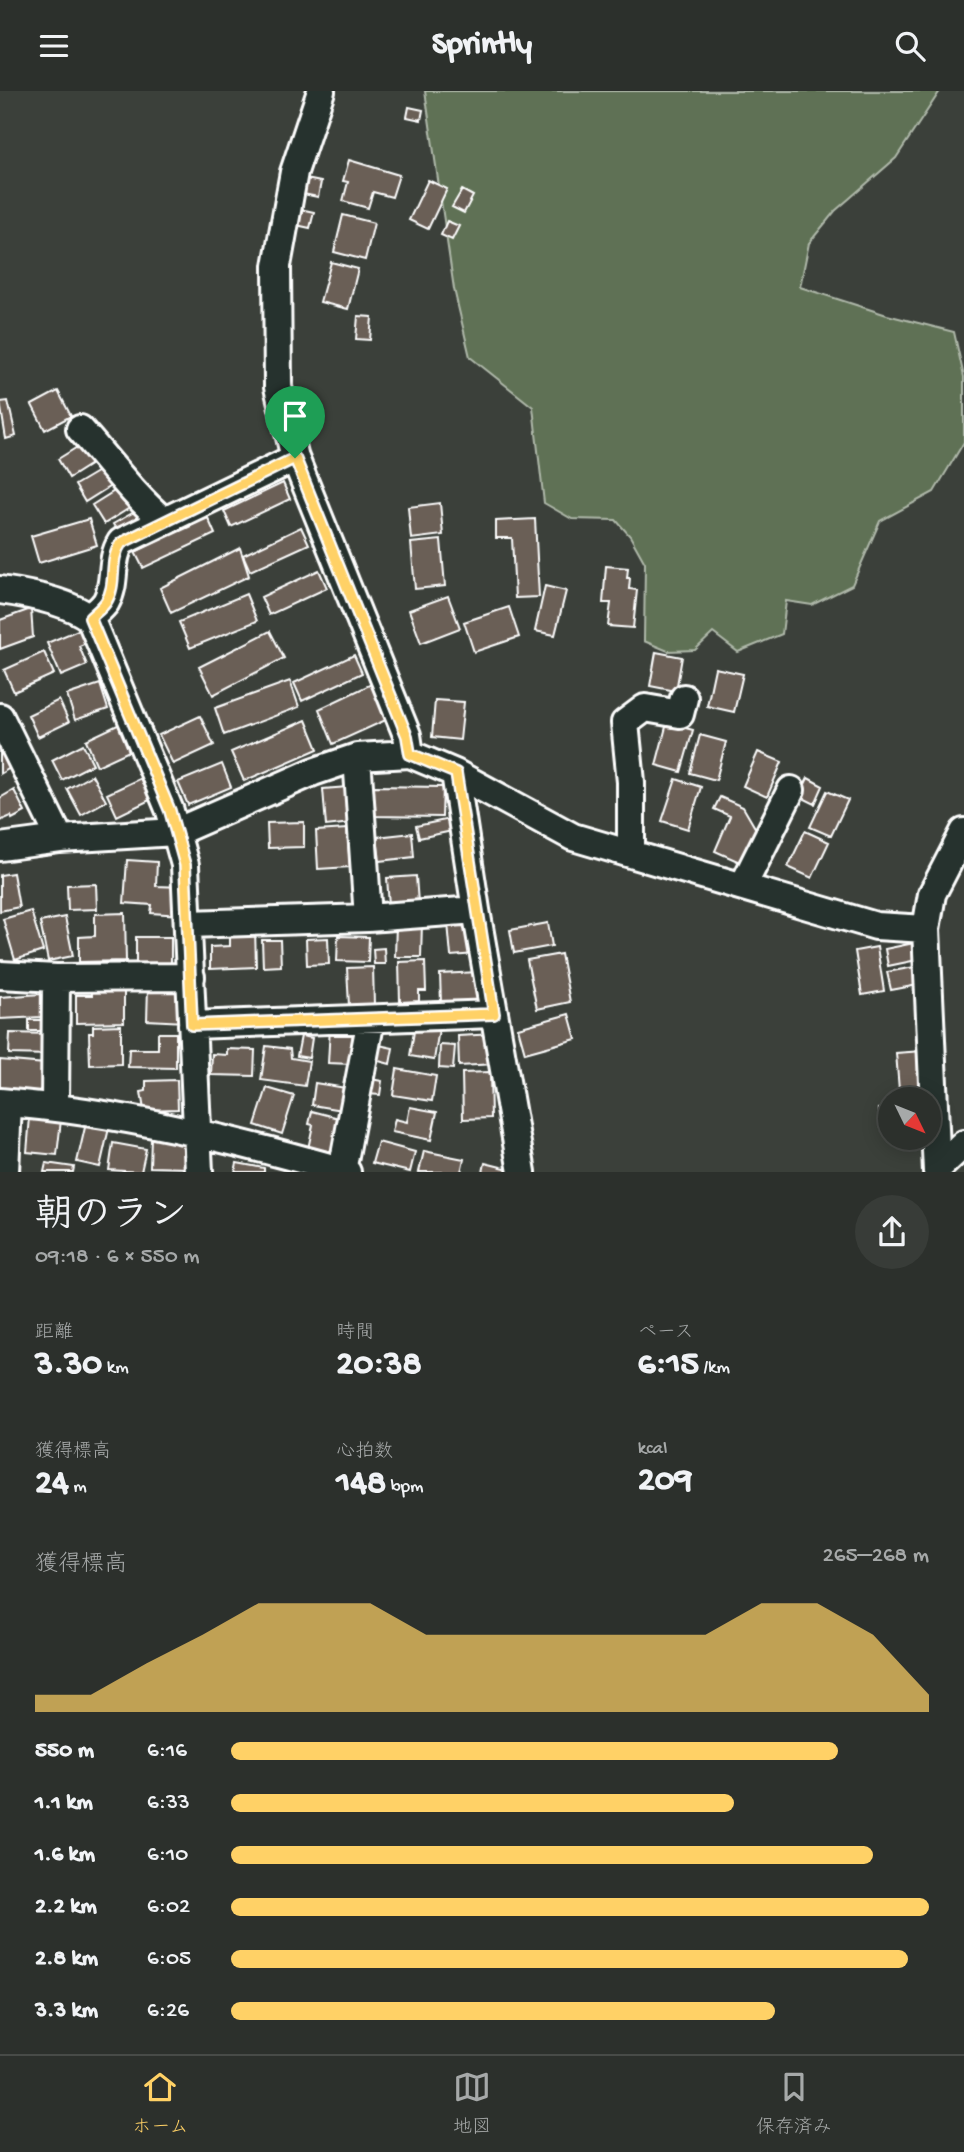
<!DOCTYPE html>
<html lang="ja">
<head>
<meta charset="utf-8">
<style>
  :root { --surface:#2c302c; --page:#383c38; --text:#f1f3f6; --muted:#a6a9a9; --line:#484b48; --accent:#ffd166 }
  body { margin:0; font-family:"Gochi Hand","Klee One",sans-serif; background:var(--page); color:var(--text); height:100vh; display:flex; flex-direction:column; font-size:26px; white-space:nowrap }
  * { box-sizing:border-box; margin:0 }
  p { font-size:23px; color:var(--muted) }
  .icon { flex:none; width:38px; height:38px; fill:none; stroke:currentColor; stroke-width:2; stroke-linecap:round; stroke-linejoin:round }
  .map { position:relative; height:1081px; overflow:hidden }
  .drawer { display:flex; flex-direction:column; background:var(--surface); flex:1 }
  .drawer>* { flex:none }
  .needle { width:46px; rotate:133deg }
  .fabs { position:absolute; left:878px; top:996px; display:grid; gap:14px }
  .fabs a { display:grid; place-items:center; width:63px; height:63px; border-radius:50%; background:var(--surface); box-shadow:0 4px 18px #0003,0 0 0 2px var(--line); font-size:35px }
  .pin { position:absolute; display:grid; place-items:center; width:60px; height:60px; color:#fff; margin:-72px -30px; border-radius:50% 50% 50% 0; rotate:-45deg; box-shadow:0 0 7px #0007 }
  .pin .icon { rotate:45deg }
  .round { display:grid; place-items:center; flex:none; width:74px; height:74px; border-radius:37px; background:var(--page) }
  .headline { display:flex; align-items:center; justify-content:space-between; height:119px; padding:0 35px }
  h1 { font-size:38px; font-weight:700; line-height:52px }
  .metrics { display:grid; grid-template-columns:repeat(3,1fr); gap:10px; height:119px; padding:7px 35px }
  .metrics div { display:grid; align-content:center }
  .metrics b { font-size:35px; font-weight:700 }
  .metrics small { font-size:19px; font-weight:400 }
  .metrics p { font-size:19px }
  .chart { height:196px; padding:14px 35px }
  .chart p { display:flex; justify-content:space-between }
  .chart svg { width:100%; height:126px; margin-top:7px; fill:var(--accent); opacity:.7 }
  ul { padding:0 35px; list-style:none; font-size:23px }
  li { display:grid; grid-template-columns:112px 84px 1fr; align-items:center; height:52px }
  li i { height:18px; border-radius:9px; background:var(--accent) }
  header { display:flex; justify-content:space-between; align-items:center; height:91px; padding:0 35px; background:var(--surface); font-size:32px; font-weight:700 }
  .tabs { display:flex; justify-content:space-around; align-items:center; height:98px; border-top:2px solid var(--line); background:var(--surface); font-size:19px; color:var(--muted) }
  .tabs a { display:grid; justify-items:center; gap:4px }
  .tabs .on { color:var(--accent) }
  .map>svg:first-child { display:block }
</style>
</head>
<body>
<header><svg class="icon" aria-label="menu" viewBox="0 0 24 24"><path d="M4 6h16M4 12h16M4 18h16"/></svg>Sprintly<svg class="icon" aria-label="search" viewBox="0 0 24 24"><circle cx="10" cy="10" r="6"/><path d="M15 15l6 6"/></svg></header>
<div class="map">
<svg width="964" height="1081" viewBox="0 0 964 1081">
  <rect width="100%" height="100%" fill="#3b403a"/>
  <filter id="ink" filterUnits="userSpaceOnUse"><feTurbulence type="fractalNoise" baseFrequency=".0143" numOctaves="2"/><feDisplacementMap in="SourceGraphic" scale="14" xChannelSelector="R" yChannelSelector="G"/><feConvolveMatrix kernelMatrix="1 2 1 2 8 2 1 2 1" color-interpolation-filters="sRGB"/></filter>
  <g filter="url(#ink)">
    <path fill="#5f7154" stroke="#afb8aa" stroke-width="2" d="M425 0H940L896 67 835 120 809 152 800 196 887 224 954 241 964 286V351L934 401 880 430 852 494 812 514 786 510 782 543 738 561 713 542 695 559 668 560 644 550 645 472 630 445 616 429 572 428 544 412 533 316 470 266 454 198Z"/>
    <path fill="#6b5f57" stroke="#fff" stroke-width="2" d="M409 16 423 19 421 29 407 26Z
      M349 69 399 84 392 106 373 101 368 117 343 110 348 91 343 90Z
      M306 88 321 91 318 106 303 103Z
      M428 89 447 98 428 138 409 129Z
      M462 99 473 105 464 122 452 116Z
      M300 118 314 121 310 137 296 134Z
      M343 124 374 132 365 169 334 161Z
      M447 130 459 135 452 149 441 144Z
      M331 171 358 178 348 218 320 211Z
      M358 225 372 226 370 249 356 248Z
      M58 300 71 325 45 339 32 314Z
      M8 310 16 345 6 348 0 311Z
      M87 350 99 368 69 387 58 368Z
      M107 375 117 391 85 411 75 394Z
      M283 392 290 408 231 436 224 420Z
      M124 394 136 413 104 433 92 414Z
      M440 412 443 444 411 448 408 416Z
      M136 420 142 430 119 443 113 433Z
      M208 427 215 443 143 477 135 461Z
      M89 428 97 454 39 472 31 445Z
      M535 428 539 506 515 507 512 447H496V430Z
      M301 436 309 453 250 480 243 464Z
      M441 449 445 495 415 498 411 452Z
      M240 457 249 485 171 522 160 497Z
      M606 475 628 477 627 487H630L629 498 637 499 633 537 608 535 611 512H603Z
      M319 479 327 497 269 524 261 506Z
      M545 495 566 500 555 544 535 540Z
      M246 503 257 530 190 557 179 531Z
      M448 505 460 537 421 552 409 519Z
      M509 516 519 546 474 561 464 531Z
      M31 518 33 546 0 558V529Z
      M85 536 91 550 79 555 87 574 61 585 47 552Z
      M270 540 284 567 213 604 199 576Z
      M44 561 54 583 14 601 4 579Z
      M656 561 682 566 676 600 650 595Z
      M354 564 362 582 302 610 294 592Z
      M715 577 743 583 734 621 707 615Z
      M382 588 397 624 333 653 319 618Z
      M290 590 299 616 224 644 215 617Z
      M100 593 108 618 75 629 67 604Z
      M59 609 69 631 38 646 28 624Z
      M435 609 464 611 460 649 432 646Z
      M200 625 214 654 173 673 159 644Z
      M306 629 318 658 244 690 231 661Z
      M126 630 138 656 97 675 86 649Z
      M667 632 693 639 681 681 656 674Z
      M700 644 726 651 716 689 690 682Z
      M0 653 15 674 0 683Z
      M83 653 93 673 62 689 52 669Z
      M758 661 782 671 767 706 743 695Z
      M222 673 231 696 188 714 178 691Z
      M92 684 106 710 81 724 67 698Z
      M145 685 156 706 117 725 107 703Z
      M808 687 823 695 815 713 799 705Z
      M676 688 701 696 688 738 662 730Z
      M373 695 443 696 442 726 372 725Z
      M348 696 351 732 326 735 323 698Z
      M14 699 25 721 12 728 11 725 0 730V707Z
      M827 700 848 709 831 745 810 736Z
      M720 706 743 716 760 745 742 772 715 760 730 725 714 718Z
      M455 727 457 739 419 747 416 735Z
      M304 731V756L268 757 267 732Z
      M347 738 350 776 318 778 316 740Z
      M805 740 829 751 812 787 788 776Z
      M412 742 414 766 380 770 377 746Z
      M127 769 157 771 156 795 183 796 181 824 151 822 152 814 124 812Z
      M13 782 19 816 0 820V784Z
      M416 785 418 812 389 814 387 787Z
      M96 793 97 818 68 819 67 794Z
      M31 820 43 860 15 869 3 828Z
      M125 822 126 870 79 871V846L95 845V823Z
      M65 826 73 865 48 870 40 831Z
      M474 829 476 863 451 865 448 832Z
      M396 832H422L421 866H395Z
      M548 832 552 855 514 862 510 839Z
      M255 836 256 876 210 878V856L230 855V837Z
      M338 845 369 846 368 871 337 870Z
      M136 846H171V873H136Z
      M328 847 329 873 307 874 306 848Z
      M262 849H280L281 875 263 876Z
      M914 852 917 869 888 875 885 858Z
      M877 856 884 900 862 904 855 860Z
      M384 857 385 873H374L373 858Z
      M561 863 570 911 537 918 527 869Z
      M425 870 426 900H419V910L400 911 399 871Z
      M373 876 374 914 349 915 347 877Z
      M915 876 918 894 891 899 887 881Z
      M478 881 480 910 441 912 440 883Z
      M124 894V931L76 932V904H92V899Z
      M148 896 186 898 185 931 147 929Z
      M41 903 42 926 0 928V906Z
      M569 923 576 948 525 962 518 937Z
      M29 929H50V940H29Z
      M121 934V973L90 974 89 942H93V935Z
      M415 934 439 938 434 969 410 965Z
      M330 936 353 937 351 973 328 972Z
      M10 942 51 943V964L9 963Z
      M158 942H176V977L128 976 129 958H158Z
      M495 943 496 973 459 975 458 945Z
      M301 945 312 947 309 967 297 965Z
      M379 954 393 957 390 973 375 969Z
      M440 954 455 955 453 978 439 977Z
      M266 955 290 958 291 967 309 970 305 995 261 989Z
      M227 958 255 959 254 985 211 984 212 963 227 964Z
      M922 960 925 996 899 999 896 962Z
      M0 969 45 973 43 1002 0 998Z
      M397 978 436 985 432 1010 393 1004Z
      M490 981 491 1027 463 1028 462 982Z
      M371 988 382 990 380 1004 368 1003Z
      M177 989 178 1018 144 1019 141 1001 146 1000V990Z
      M315 992 352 998 349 1020 312 1014Z
      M267 997 294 1005 282 1043 255 1034Z
      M410 1016 437 1021 431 1049 392 1041 395 1028 407 1031Z
      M891 1017V1035L881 1036 879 1018Z
      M312 1020 343 1028 334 1065 308 1058 313 1034 309 1033Z
      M30 1026 61 1029 57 1064 27 1061Z
      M86 1032 109 1037 100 1076 77 1071Z
      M902 1046H925V1054L903 1056Z
      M151 1047 190 1049 188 1077 150 1076Z
      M378 1051 415 1061 410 1081 372 1072Z
      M113 1052 146 1058 141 1081 109 1079Z
      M424 1060 464 1068 461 1081H419Z
      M46 1072 74 1076 73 1081H44Z
      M237 1072 264 1077V1081H235Z
      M485 1072 517 1080V1081H483Z"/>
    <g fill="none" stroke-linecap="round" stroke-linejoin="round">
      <g stroke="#fff" stroke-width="32">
        <path id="minor" d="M321 0 294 81 277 175 278 296 295 367 407 644 410 663
          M80 338C108 369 132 403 164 430
          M0 499C29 503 67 510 90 527L170 720 185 774 199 1081
          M90 527C95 522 102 517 106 511 117 492 109 470 121 451L295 367
          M0 626 60 748
          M455 682 476 819 522 1081
          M0 756 60 748 176 741 313 681 357 666 410 663 455 682 573 746 876 835 926 838
          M631 762V691L625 632 645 617 680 623 684 607
          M743 795 791 699
          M368 827 476 819
          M189 833 368 827 357 666
          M0 884 56 887 191 886
          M192 934 494 923
          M0 1011C121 1021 231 1048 347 1081
          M55 1016 56 887
          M937 1078 964 1053
          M342 1080 371 928
          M5 1081 8 1012
          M937 1081 926 838 932 803 964 741"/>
      </g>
      <use href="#minor" stroke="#26332d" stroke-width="26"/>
    </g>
  </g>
  <g fill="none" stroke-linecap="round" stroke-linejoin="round" filter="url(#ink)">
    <g stroke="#fff" stroke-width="14">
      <path id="route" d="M295 367 407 645 410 663 456 682 494 923 192 934 185 774 170 720 90 527C95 522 102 517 106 511 118 492 108 470 121 452Z"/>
    </g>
    <use href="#route" stroke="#ffd166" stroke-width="9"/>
  </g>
</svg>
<div class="fabs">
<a><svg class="needle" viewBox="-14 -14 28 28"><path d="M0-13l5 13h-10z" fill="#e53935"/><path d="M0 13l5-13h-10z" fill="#a6a9a9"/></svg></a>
</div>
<div class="pin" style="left:295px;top:367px;background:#1e9e55"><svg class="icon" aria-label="arrive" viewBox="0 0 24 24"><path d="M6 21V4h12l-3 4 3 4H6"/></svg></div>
</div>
<section class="drawer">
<div class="headline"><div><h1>朝のラン</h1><p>09:18 · 6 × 550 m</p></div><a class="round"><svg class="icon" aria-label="share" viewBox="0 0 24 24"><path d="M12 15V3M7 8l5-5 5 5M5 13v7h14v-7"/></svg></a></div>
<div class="metrics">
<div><p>距離</p><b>3.30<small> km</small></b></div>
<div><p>時間</p><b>20:38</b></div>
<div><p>ペース</p><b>6:15<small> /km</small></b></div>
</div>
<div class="metrics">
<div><p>獲得標高</p><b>24<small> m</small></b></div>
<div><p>心拍数</p><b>148<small> bpm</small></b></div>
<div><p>kcal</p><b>209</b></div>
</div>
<div class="chart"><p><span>獲得標高</span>265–268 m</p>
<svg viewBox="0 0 160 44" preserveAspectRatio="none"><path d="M0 44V38L10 38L20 27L30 17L40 6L50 6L60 6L70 17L80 17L90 17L100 17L110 17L120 17L130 6L140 6L150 17L160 38V44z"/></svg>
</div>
<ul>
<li><b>550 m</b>6:16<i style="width:87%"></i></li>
<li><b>1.1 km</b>6:33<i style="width:72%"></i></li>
<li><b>1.6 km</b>6:10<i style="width:92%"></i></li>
<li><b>2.2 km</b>6:02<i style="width:100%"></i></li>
<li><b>2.8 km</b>6:05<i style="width:97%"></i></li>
<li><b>3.3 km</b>6:26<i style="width:78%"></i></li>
</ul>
</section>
<nav class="tabs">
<a class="on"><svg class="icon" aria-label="home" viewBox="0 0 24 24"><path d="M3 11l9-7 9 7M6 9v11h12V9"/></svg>ホーム</a>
<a><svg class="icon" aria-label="map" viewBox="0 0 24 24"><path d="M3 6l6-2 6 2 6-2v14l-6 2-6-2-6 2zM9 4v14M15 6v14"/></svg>地図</a>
<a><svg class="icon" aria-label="saved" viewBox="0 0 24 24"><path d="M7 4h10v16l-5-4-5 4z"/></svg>保存済み</a>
</nav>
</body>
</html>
